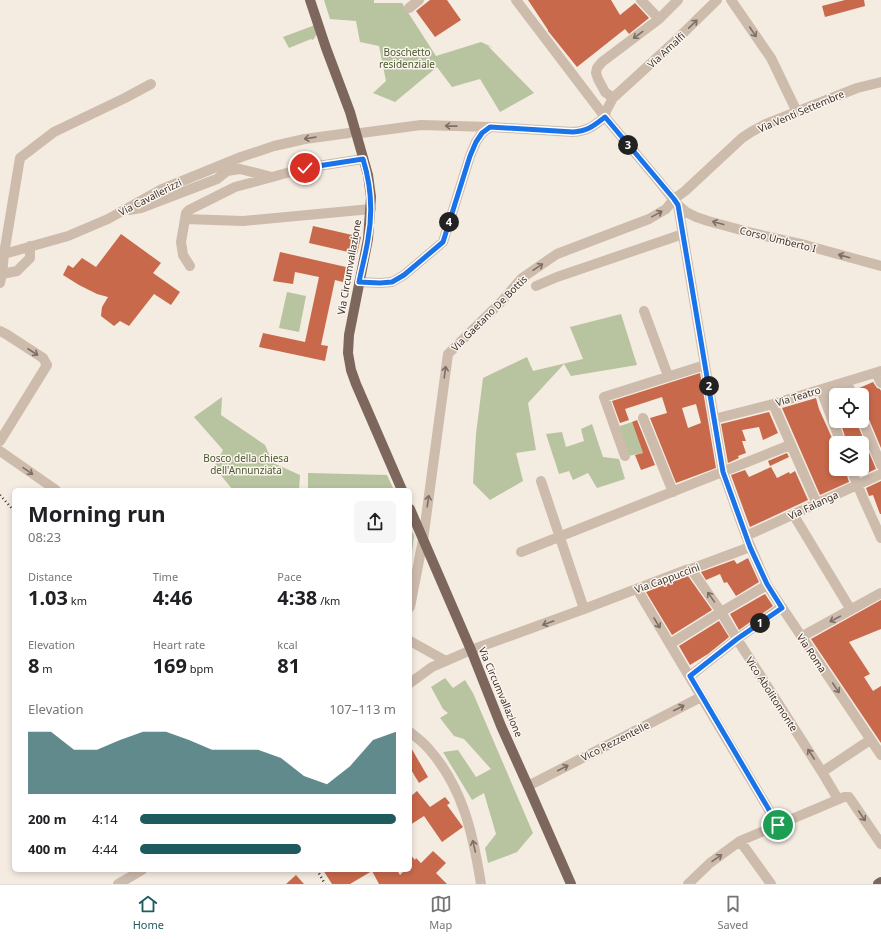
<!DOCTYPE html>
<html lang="en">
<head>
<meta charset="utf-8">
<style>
  :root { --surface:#fff; --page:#f6f6f6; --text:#202124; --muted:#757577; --line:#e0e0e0; --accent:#1f5a5e }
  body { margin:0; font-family:"Noto Sans",sans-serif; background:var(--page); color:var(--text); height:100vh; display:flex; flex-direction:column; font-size:15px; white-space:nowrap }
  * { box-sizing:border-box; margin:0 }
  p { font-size:13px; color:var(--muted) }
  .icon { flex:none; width:22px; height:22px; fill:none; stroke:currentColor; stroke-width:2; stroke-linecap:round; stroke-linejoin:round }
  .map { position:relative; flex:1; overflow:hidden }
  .sheet { position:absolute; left:12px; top:488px; width:400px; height:384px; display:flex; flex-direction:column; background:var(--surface); border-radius:6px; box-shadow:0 2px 6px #0003 }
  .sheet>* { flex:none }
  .tools { position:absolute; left:829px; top:388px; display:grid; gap:8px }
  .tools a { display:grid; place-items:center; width:40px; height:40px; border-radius:6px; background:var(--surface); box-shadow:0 2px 6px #0003; font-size:20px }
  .pin { position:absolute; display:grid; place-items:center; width:34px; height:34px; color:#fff; margin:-17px; border:2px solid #fff; border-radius:50%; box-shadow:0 1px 4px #0007 }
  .km { position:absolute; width:20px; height:20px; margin:-10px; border-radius:50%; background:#222; color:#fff; font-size:11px; line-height:20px; text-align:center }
  .round { display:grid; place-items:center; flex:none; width:42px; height:42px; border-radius:6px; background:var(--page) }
  .head { display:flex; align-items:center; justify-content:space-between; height:68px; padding:0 16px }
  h1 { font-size:22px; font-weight:700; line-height:30px }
  .metrics { display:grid; grid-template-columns:repeat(3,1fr); gap:6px; height:68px; padding:4px 16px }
  .metrics div { display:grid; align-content:center }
  .metrics b { font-size:20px; font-weight:700 }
  .metrics small { font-size:11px; font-weight:400 }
  .metrics p { font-size:11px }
  .chart { height:112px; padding:8px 16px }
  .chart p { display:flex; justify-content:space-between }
  .chart svg { width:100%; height:72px; margin-top:4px; fill:var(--accent); opacity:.7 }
  ul { padding:0 16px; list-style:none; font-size:13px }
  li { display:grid; grid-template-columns:64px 48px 1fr; align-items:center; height:30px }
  li i { height:10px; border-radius:5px; background:var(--accent) }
  .tab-bar { display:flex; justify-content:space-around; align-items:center; height:56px; border-top:1px solid var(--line); background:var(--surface); font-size:11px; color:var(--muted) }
  .tab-bar a { display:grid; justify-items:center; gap:2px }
  .tab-bar .active { color:var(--accent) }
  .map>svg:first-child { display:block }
</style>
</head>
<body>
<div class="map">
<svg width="881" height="884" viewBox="0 0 881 884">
  <rect width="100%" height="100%" fill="#f4ebe1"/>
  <path fill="#b8c4a0" d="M324 0H374V3H402L436 56 481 42 494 48 488 46 534 93 500 112 480 79 452 87 437 67 395 102 373 93 386 81 379 46 360 42 356 21 330 19Z
    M315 25 317 34 313 40 311 39 289 48 283 37Z
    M287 292 306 296 299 332 279 328Z
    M621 314 637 365 571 376 564 364 528 403 536 450 516 453 523 481 490 500 473 483 476 434 483 378 527 357 533 371 583 359 570 327Z
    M847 382 852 395H836V421H850L835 427 821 390Z
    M222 397 221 415 265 445 273 463 300 475 299 490H233L214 467 223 450 194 417Z
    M632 422 643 453 628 456 617 427Z
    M592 424 603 457 619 459 625 479 597 488 588 473 573 480 569 471 559 474 546 434 562 432 566 447 584 441 581 429Z
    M308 473 387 475 394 490H308Z
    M410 527 414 536 411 560H410Z
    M445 678 453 688 465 680 473 693 533 833 517 852 488 863 485 848 496 834 484 793 472 800 443 752 458 750 476 777 491 769 464 739 454 736 440 718 448 713 443 709 431 687Z"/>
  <path fill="#c8694b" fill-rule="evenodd" d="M430 0H447L461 20 435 37 416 11Z
    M528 0H611L620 15 635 3 649 18 629 34 625 29 577 67 548 31V30Z
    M845 0H864L865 6 825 17 822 6Z
    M313 226 361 237 357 254 309 243Z
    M121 234 161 263 153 273 180 292 171 305 154 294 129 326 120 321 114 326 101 316 102 307 108 297 97 294 79 285 63 275 68 265 73 268 82 258 96 267Z
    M280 252 346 267 343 282 335 280 321 345 328 346 325 361 259 347 263 333 305 342 319 277 295 272 293 284 273 281Z
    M700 373 716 468 676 483 650 418 667 413 662 397 625 409 629 420 620 423 612 401ZM696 404 701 423 688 428 682 408Z
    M873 382 877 388 880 389 881 391V448L868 417 866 414 863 413 862 409V395H858L857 389Z
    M816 398 819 409 836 447V469H845L849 482 820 495 782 408Z
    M769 412 778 433 763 440 759 427 742 430 746 441H742L746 453 738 456 739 458 728 463 721 424Z
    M637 420 655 465 641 470 635 455 643 453 632 422Z
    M855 421H856L876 469 861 476 858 469H862V443H847L842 427Z
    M787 453 789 457 770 466 768 461Z
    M771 467 777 478 789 472 790 474 795 471 808 500 750 527 731 475 745 470 749 477Z
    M881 481V514H880L873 495 869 496 866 488Z
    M748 558 759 582 736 596 727 582 724 583 720 574 706 580 701 572 734 560 737 564Z
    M688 576 712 610 672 635 646 592Z
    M765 594 773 606 739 630 730 614Z
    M881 600V629L849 642 870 674 864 677 873 691 881 686V743L811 639Z
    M719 621 729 637 708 654 690 665 679 646Z
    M410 746 428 777 419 783 410 768Z
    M417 791 430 807 445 797 450 803 447 805 463 827 442 842 424 816 410 825V797Z
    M433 851 446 863 436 873 447 884H379L372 871 350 884H332L323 870H397L400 875 405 870H410V854L415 860 416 858 421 863Z
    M296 875 304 884H286Z"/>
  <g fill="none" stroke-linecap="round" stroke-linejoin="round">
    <path stroke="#cdbbac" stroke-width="10" d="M516 0 605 117 657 179 678 205 686 212 696 217 708 221 752 233 805 245 881 266
      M641 0 659 19
      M731 0 771 58 797 112
      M409 8 419 0
      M613 98 605 92 598 79 596 73 597 68 602 62 659 19 678 0
      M605 117 606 111 613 98 672 44 717 0
      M361 133 421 125 490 127 573 132C588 131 593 126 605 117
      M678 205 723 472 746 536 767 585 881 755
      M129 210 141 208 217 179 227 171 240 169 272 177 305 168 363 159
      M185 219 186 213 189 210 235 187 272 177
      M4 254 20 158 54 132 125 98 151 84
      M190 266 183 255 181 242 185 219 243 221 371 209
      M2 274 17 271 30 258V246
      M359 282 380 283 392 282 404 275 443 242 470 156 476 142 482 133 490 127
      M0 283 2 274 4 254 68 236 108 219 160 190 241 157 274 146 305 139 349 133
      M536 286 557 277 683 234
      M644 311 668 376
      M0 331 6 334 43 358 47 365 0 441
      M876 373 881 383
      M847 382 852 395
      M821 390 841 443
      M773 404 817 504
      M643 418 673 492
      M714 419 773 404 881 371
      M862 419 881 465
      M0 451 56 490
      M625 456 604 397 705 365
      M851 469C860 493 871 515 881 538
      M541 481 584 609
      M793 514 851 610
      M746 536 881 474
      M521 552 790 445
      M691 569 721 612 737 639 822 772 838 799
      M637 589 778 825
      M410 607 423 540 448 354 502 301 522 278 557 254 649 219 666 209 674 199 685 191 742 138 751 132 766 124 857 88 881 82
      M801 637 881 593
      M410 641 446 661
      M670 644 721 612 767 585
      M690 676 737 639 782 607
      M410 683 432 667 446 661 471 650 584 609 686 570 691 569 750 547
      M410 732C416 737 423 742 428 748 463 787 473 834 481 884
      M822 772 870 740
      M528 786 701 697
      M740 841 771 884
      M118 884 142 870
      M688 884 710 863 740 841 844 797H849L881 844"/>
    <path stroke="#7d675c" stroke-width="10" d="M310 0 326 48 350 112 368 175 371 197 368 239 349 335 348 353 351 370 356 384 402 490
      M410 509 471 650 501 726 528 786 571 884
      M878 884 881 882"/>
    <path stroke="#3b302b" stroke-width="2.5" stroke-dasharray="1 3" stroke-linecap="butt" d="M0 495 14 511
      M317 870 325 884"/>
  </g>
  <defs><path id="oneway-shaft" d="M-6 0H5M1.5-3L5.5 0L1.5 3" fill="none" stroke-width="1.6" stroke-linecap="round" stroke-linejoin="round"/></defs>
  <g stroke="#7d6f65">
    <use href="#oneway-shaft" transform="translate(693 24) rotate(-44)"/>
    <use href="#oneway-shaft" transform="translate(753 32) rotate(56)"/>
    <use href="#oneway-shaft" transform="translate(638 35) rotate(143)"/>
    <use href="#oneway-shaft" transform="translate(451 126) rotate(-179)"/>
    <use href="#oneway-shaft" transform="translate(310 138) rotate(172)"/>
    <use href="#oneway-shaft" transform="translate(657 214) rotate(-29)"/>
    <use href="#oneway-shaft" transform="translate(718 223) rotate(-165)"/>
    <use href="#oneway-shaft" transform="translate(844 256) rotate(-164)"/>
    <use href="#oneway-shaft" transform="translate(538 267) rotate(-34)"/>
    <use href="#oneway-shaft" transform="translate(33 352) rotate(33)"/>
    <use href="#oneway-shaft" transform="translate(445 372) rotate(-82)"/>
    <use href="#oneway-shaft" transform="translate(28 471) rotate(35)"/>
    <use href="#oneway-shaft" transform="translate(428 501) rotate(-82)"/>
    <use href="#oneway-shaft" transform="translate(711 597) rotate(-125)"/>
    <use href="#oneway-shaft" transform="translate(835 619) rotate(152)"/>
    <use href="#oneway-shaft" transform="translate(548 623) rotate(160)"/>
    <use href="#oneway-shaft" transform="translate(657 623) rotate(59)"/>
    <use href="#oneway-shaft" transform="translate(836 688) rotate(56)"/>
    <use href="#oneway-shaft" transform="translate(679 708) rotate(-27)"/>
    <use href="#oneway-shaft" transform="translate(811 754) rotate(-123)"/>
    <use href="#oneway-shaft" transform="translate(563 768) rotate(-27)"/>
    <use href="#oneway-shaft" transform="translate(862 816) rotate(56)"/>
    <use href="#oneway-shaft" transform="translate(474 846) rotate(-103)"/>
    <use href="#oneway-shaft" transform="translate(717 858) rotate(-35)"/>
  </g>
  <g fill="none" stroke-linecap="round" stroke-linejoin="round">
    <g stroke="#fff" stroke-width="8">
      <path id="route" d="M305 168 363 159C371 185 373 212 368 239 366 253 362 267 359 282L380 283 392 282 404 275 443 242 470 156 476 142 482 133 490 127 573 132C588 131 593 126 605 117L674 199 678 205 723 472 750 547 767 584 782 608 737 639 690 676 778 825"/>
    </g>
    <use href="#route" stroke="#1a73e8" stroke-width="5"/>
  </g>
  <g text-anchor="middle" stroke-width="3" stroke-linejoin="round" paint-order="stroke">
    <g font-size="10" fill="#3b302b" stroke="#fbf5ee">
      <text transform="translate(666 50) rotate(-43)" y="4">Via Amalfi</text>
      <text transform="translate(801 111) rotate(-23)" y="4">Via Venti Settembre</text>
      <text transform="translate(150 197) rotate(-27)" y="4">Via Cavallerizzi</text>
      <text transform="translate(778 239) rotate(14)" y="4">Corso Umberto I</text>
      <text transform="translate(349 267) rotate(-80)" y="4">Via Circumvallazione</text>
      <text transform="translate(489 313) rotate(-45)" y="4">Via Gaetano De Bottis</text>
      <text transform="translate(798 396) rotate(-17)" y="4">Via Teatro</text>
      <text transform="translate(813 505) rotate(-25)" y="4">Via Falanga</text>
      <text transform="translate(667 578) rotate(-20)" y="4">Via Cappuccini</text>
      <text transform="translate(812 653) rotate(56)" y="4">Via Roma</text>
      <text transform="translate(501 692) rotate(67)" y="4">Via Circumvallazione</text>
      <text transform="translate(772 694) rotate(57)" y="4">Vico Abolitomonte</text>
      <text transform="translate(615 741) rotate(-27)" y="4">Vico Pezzentelle</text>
    </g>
    <g font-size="10" fill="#4a5a2e" stroke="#fbf5ee">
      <text x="407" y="56">Boschetto<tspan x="407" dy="12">residenziale</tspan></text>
      <text x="246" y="462">Bosco della chiesa<tspan x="246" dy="12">dell'Annunziata</tspan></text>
    </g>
  </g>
</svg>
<div class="tools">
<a><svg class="icon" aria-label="locate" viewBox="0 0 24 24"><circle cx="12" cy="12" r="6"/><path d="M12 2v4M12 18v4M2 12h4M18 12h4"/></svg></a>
<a><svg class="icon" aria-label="layers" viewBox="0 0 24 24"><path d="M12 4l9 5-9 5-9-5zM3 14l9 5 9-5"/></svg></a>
</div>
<div class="pin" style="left:778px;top:825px;background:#1e9e55"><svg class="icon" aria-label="arrive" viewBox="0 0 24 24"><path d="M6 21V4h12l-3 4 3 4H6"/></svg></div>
<div class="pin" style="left:305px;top:168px;background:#d93025"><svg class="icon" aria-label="check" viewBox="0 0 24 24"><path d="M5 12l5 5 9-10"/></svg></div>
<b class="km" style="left:760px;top:623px">1</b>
<b class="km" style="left:709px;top:386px">2</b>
<b class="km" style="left:628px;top:145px">3</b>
<b class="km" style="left:449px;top:222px">4</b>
<section class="sheet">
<div class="head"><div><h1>Morning run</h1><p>08:23</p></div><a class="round"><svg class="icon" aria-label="share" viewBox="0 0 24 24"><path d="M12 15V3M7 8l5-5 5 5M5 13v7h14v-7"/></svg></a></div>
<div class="metrics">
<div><p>Distance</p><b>1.03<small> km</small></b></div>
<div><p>Time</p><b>4:46</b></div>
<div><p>Pace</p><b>4:38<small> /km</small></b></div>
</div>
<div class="metrics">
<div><p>Elevation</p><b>8<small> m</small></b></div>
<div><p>Heart rate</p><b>169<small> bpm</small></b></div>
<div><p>kcal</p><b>81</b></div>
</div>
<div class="chart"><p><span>Elevation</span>107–113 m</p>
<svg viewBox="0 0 160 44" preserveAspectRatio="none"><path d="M0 44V6L10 6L20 17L30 17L40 11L50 6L60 6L70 11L80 17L90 17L100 17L110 22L120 33L130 38L140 27L150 11L160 6V44z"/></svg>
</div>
<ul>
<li><b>200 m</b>4:14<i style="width:100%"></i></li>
<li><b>400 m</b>4:44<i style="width:63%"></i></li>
</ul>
</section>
</div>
<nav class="tab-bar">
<a class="active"><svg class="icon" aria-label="home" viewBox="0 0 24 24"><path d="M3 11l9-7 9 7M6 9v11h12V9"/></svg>Home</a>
<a><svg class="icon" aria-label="map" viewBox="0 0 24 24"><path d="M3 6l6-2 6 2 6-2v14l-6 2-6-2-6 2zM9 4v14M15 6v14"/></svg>Map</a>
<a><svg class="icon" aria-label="saved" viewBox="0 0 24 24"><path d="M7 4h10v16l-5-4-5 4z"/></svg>Saved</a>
</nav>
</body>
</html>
